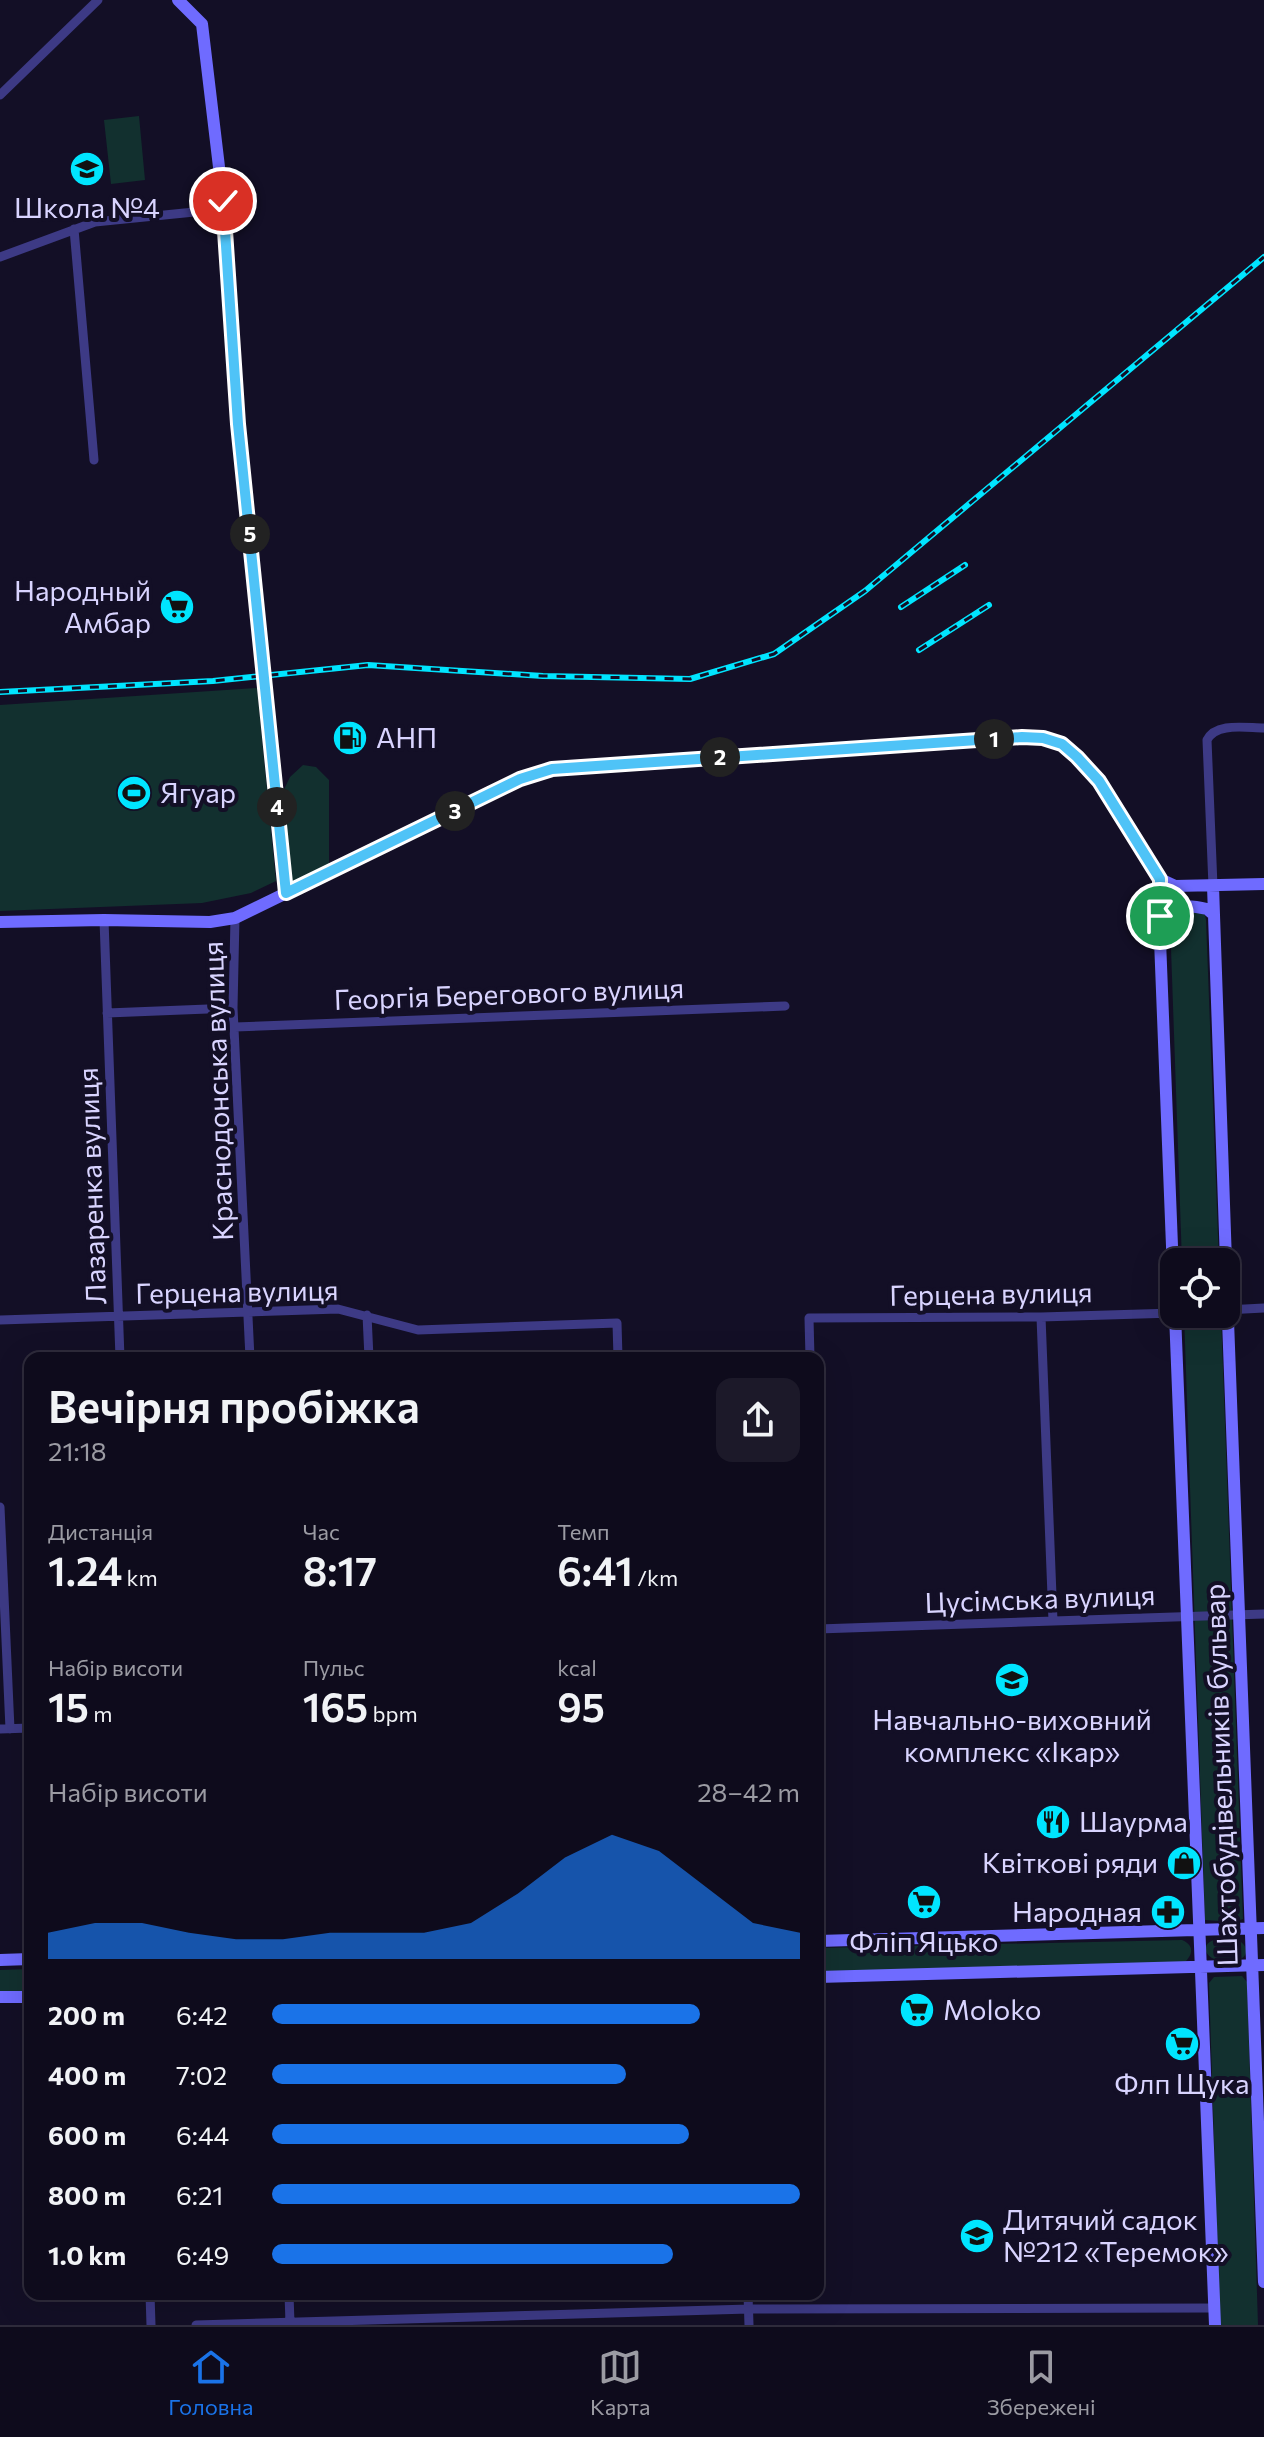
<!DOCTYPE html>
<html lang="uk">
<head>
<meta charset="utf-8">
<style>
  :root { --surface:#0e0b1c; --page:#1c1929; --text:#f1f3f6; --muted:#9b9ba3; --line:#2e2b3b; --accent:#1a73e8 }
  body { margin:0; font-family:Commissioner,sans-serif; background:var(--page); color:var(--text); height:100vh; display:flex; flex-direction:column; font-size:30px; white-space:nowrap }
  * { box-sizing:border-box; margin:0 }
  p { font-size:26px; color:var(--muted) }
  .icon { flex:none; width:44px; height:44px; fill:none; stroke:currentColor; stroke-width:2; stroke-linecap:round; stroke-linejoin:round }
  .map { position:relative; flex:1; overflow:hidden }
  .details { position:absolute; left:24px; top:1352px; width:800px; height:948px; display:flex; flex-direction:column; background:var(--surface); border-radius:16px; box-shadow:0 8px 32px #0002,0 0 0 2px var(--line) }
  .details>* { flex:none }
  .fabs { position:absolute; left:1160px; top:1248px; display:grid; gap:16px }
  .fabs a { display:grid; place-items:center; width:80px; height:80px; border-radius:16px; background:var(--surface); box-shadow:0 8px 32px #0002,0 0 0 2px var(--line); font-size:40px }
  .pin { position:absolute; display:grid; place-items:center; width:68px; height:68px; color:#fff; margin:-34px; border:4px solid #fff; border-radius:50%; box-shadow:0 2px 8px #0007 }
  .km { position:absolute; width:40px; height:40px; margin:-20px; border-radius:50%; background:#222; color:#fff; font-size:22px; line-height:40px; text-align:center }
  .round { display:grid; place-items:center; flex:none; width:84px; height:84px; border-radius:16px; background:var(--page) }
  .overview { display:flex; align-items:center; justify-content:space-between; height:136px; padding:0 24px }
  h1 { font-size:44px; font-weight:600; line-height:60px }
  .figures { display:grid; grid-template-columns:repeat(3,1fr); gap:12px; height:136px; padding:8px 24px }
  .figures div { display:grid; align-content:center }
  .figures b { font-size:40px; font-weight:600 }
  .figures small { font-size:22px; font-weight:400 }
  .figures p { font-size:22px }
  .chart { height:224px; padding:16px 24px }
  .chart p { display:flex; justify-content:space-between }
  .chart svg { width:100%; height:144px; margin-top:8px; fill:var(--accent); opacity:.7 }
  ul { padding:0 24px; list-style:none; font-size:26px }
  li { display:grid; grid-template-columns:128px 96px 1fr; align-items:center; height:60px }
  li i { height:20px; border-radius:10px; background:var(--accent) }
  .tabs { display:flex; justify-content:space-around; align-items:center; height:112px; border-top:2px solid var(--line); background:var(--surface); font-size:22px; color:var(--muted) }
  .tabs a { display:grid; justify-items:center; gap:4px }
  .tabs .on { color:var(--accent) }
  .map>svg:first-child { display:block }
</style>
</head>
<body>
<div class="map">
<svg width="1264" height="2325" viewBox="0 0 1264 2325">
  <rect width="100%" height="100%" fill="#130f26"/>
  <path fill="#12302f" d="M139 116 145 180 111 184 104 120Z
    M257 688 276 881 251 893 202 903 0 911V705Z
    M303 765 316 767 329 780V864L320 873 294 884 285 878 277 804 290 777Z
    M1177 913H1200L1205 915 1206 920 1219 1262H1182L1170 920 1172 915Z
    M1184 1314H1221L1243 1919 1234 1922 1205 1920Z
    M1225 1937C1247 1937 1255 1958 1234 1961 1205 1965 1192 1941 1225 1937Z
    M1182 1940C1196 1946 1192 1956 1183 1964L818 1974V1948Z
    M30 1969V1991L0 1992V1970Z
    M1242 1976 1247 1982 1258 2325H1220L1209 1983 1214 1977Z"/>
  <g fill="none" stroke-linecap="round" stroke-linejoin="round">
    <path stroke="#3d3a85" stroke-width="9" d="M0 95 98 0
      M74 229 94 460
      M0 257 95 222 224 209
      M1213 886 1207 740C1216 722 1246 728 1264 728
      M235 918 233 1008 250 1358
      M104 920 120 1358
      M107 1013 233 1008
      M235 1027 785 1006
      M1226 1310 1264 1308
      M367 1315 369 1358
      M1041 1317 1053 1621
      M0 1320 338 1309 418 1330 617 1323 618 1358
      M810 1358 809 1318 1041 1317 1174 1313
      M0 1507 10 1729
      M818 1629 1264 1614
      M0 1729 30 1728
      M150 2294 151 2325
      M289 2294 290 2323
      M748 2294 749 2325
      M196 2325 749 2309 1215 2308"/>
    <path stroke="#6f6bff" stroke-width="12" d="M178 0 202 24 224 209 238 424 263 657
      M266 691 286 893
      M1160 879V940L1174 1297
      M1213 886 1226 1262
      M1160 916C1172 904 1191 905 1207 909L1214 915
      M0 922 104 920 210 922 235 918 520 779 552 769 1022 737C1035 738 1047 738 1059 743 1095 759 1138 845 1160 879L1175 886 1264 884
      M1226 1267 1264 2282
      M1175 1314 1215 2325
      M818 1941 1264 1928
      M0 1960 30 1959
      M818 1977 1264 1965
      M0 1997H30"/>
    <g stroke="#00e5ff" stroke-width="6">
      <path id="rail" d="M901 607 965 565
        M919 650 989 605
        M0 692 213 681 368 665 543 676 690 679 774 654 865 591 1264 257"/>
    </g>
    <use href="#rail" stroke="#130f26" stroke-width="3" stroke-dasharray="9" stroke-linecap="butt"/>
    <path stroke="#6f6bff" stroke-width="12" d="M263 657 266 691"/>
  </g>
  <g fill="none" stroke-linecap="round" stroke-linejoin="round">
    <g stroke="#fff" stroke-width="16">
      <path id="route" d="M223 201 238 424 286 893 520 779 552 769 1022 737 1043 738 1062 744 1077 757 1099 781 1160 879V916"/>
    </g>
    <use href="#route" stroke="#4fc3f7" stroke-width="10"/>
  </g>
  <defs>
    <g id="school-disc" transform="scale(1.8)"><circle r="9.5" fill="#00e5ff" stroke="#130f26"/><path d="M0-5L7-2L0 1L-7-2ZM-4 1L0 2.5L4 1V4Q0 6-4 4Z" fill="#111"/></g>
    <g id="supermarket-disc" transform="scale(1.8)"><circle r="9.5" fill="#00e5ff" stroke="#130f26"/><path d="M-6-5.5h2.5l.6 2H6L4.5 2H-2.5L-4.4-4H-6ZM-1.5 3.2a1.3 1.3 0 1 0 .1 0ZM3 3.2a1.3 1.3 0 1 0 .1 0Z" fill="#111"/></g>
    <g id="fuel-disc" transform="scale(1.8)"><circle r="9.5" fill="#00e5ff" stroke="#130f26"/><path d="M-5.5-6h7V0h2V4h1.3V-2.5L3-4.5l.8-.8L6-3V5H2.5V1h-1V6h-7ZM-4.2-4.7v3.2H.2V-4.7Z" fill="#111"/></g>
    <g id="stadium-disc" transform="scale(1.8)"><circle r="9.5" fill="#00e5ff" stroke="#130f26"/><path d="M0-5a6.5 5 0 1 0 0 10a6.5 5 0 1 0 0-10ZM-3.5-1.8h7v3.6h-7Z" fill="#111"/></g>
    <g id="restaurant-disc" transform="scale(1.8)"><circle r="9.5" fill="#00e5ff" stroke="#130f26"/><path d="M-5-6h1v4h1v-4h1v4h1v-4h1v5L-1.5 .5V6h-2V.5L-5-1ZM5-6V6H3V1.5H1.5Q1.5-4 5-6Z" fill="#111"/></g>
    <g id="shop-disc" transform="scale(1.8)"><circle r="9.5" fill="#00e5ff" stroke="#130f26"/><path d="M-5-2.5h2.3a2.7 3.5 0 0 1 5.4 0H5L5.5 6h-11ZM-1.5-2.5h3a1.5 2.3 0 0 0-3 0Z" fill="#111"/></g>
    <g id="pharmacy-disc" transform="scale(1.8)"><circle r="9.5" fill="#00e5ff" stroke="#130f26"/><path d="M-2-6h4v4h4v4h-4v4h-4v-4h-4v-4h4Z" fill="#111"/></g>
  </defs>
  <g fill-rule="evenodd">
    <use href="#school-disc" x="87" y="169"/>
    <use href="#supermarket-disc" x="177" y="607"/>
    <use href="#fuel-disc" x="350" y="738"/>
    <use href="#stadium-disc" x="134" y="793"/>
    <use href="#school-disc" x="1012" y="1680"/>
    <use href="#restaurant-disc" x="1053" y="1822"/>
    <use href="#shop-disc" x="1184" y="1863"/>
    <use href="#supermarket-disc" x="924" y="1902"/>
    <use href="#pharmacy-disc" x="1168" y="1912"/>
    <use href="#supermarket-disc" x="917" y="2010"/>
    <use href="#supermarket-disc" x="1182" y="2044"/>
    <use href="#school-disc" x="977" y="2236"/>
  </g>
  <g text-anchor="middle" stroke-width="8" stroke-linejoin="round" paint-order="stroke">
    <g font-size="28" fill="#d9d4ff" stroke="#130f26" text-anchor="start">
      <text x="87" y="218" text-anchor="middle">Школа №4</text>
      <text x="151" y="601" text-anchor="end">Народный<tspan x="151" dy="32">Амбар</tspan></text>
      <text x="376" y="748">АНП</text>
      <text x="160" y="803">Ягуар</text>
      <text x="1012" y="1730" text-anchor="middle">Навчально-виховний<tspan x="1012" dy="32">комплекс «Ікар»</tspan></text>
      <text x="1079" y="1832">Шаурма</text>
      <text x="1158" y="1873" text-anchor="end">Квіткові ряди</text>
      <text x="1142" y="1922" text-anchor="end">Народная</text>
      <text x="924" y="1952" text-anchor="middle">Фліп Яцько</text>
      <text x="943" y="2020">Moloko</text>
      <text x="1182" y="2094" text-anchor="middle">Флп Щука</text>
      <text x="1003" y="2230">Дитячий садок<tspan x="1003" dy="32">№212 «Теремок»</tspan></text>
    </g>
    <g font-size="28" fill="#d9d4ff" stroke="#130f26">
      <text transform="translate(509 994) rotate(-2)" y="10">Георгія Берегового вулиця</text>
      <text transform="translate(218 1091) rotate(-92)" y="10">Краснодонська вулиця</text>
      <text transform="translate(92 1186) rotate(-92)" y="10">Лазаренка вулиця</text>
      <text transform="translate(237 1292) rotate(-1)" y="10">Герцена вулиця</text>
      <text transform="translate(991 1294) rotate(-1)" y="10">Герцена вулиця</text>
      <text transform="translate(1040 1599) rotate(-2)" y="10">Цусімська вулиця</text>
      <text transform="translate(1221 1775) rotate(-92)" y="10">Шахтобудівельників бульвар</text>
    </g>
  </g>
</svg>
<div class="fabs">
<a><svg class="icon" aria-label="locate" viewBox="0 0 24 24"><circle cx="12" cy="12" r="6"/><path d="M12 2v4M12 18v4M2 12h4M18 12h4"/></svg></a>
</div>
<div class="pin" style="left:1160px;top:916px;background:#1e9e55"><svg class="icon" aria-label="arrive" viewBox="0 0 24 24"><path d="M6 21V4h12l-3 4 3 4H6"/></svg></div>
<div class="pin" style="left:223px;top:201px;background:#d93025"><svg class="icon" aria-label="check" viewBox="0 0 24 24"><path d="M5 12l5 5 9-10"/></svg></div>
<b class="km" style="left:994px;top:739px">1</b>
<b class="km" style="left:720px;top:757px">2</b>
<b class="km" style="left:455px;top:811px">3</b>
<b class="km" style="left:277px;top:807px">4</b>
<b class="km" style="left:250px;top:534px">5</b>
<section class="details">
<div class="overview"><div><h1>Вечірня пробіжка</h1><p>21:18</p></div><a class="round"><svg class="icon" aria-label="share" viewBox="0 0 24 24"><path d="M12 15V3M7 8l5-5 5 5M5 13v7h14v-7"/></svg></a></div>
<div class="figures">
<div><p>Дистанція</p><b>1.24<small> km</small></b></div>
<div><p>Час</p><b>8:17</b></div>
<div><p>Темп</p><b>6:41<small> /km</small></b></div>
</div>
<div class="figures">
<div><p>Набір висоти</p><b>15<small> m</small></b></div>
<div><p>Пульс</p><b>165<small> bpm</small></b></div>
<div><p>kcal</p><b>95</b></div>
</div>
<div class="chart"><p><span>Набір висоти</span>28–42 m</p>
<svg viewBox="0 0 160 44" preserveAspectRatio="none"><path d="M0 44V36L10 33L20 33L30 36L40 38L50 38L60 36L70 36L80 36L90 33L100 24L110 13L120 6L130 11L140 22L150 33L160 36V44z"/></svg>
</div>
<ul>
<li><b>200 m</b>6:42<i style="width:81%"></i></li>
<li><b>400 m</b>7:02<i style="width:67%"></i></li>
<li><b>600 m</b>6:44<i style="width:79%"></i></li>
<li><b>800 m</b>6:21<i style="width:100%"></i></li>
<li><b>1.0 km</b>6:49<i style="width:76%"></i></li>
</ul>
</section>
</div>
<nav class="tabs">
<a class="on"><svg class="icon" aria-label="home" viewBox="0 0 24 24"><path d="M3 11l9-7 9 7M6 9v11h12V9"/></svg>Головна</a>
<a><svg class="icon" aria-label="map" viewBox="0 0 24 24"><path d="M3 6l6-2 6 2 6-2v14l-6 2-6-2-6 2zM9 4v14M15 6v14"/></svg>Карта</a>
<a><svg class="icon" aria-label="saved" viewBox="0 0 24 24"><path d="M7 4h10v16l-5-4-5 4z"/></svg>Збережені</a>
</nav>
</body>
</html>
